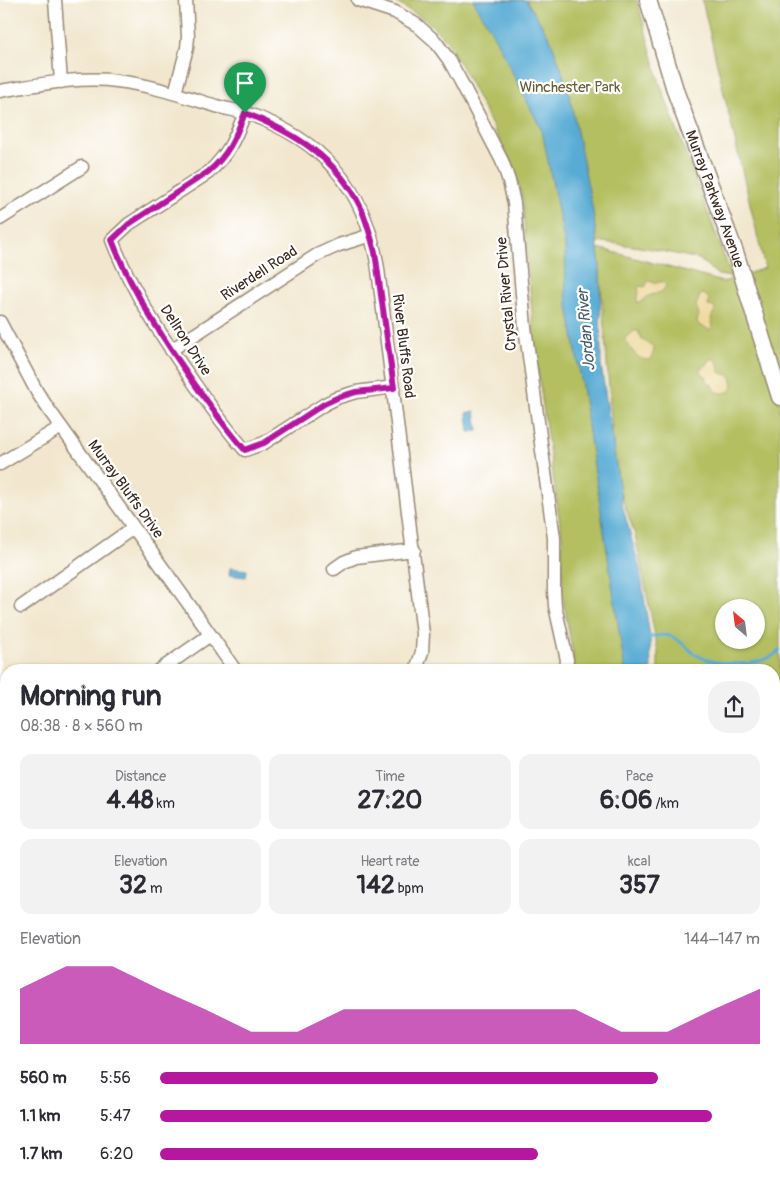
<!DOCTYPE html>
<html lang="en">
<head>
<meta charset="utf-8">
<style>
  :root { --surface:#fff; --page:#f2f2f3; --text:#2b2b33; --muted:#7c7c81; --accent:#b5179e }
  body { margin:0; font-family:Pangolin,sans-serif; background:var(--page); color:var(--text); height:100vh; display:flex; flex-direction:column; font-size:19px; white-space:nowrap }
  * { box-sizing:border-box; margin:0 }
  p { font-size:16px; color:var(--muted) }
  .icon { flex:none; width:28px; height:28px; fill:none; stroke:currentColor; stroke-width:2; stroke-linecap:round; stroke-linejoin:round }
  .map { position:relative; flex:1; overflow:hidden }
  .details { position:absolute; left:0px; top:664px; width:780px; height:519px; display:flex; flex-direction:column; background:var(--surface); border-radius:20px 20px 0 0; box-shadow:0 1px 4px #0004 }
  .details>* { flex:none }
  .needle { width:32px; rotate:332deg }
  .buttons { position:absolute; left:715px; top:599px; display:grid; gap:10px }
  .buttons a { display:grid; place-items:center; width:50px; height:50px; border-radius:50%; background:var(--surface); box-shadow:0 1px 4px #0004; font-size:25px }
  .pin { position:absolute; display:grid; place-items:center; width:42px; height:42px; color:#fff; margin:-51px -21px; border-radius:50% 50% 50% 0; rotate:-45deg; box-shadow:0 0 5px #0007 }
  .pin .icon { rotate:45deg }
  .round { display:grid; place-items:center; flex:none; width:52px; height:52px; border-radius:20px; background:var(--page) }
  .summary { display:flex; align-items:center; justify-content:space-between; height:85px; padding:0 20px }
  h1 { font-size:28px; font-weight:700; line-height:38px }
  .figures { display:grid; grid-template-columns:repeat(3,1fr); gap:8px; height:85px; padding:5px 20px }
  .figures div { display:grid; align-content:center; border-radius:12px; background:var(--page); text-align:center }
  .figures b { font-size:25px; font-weight:700 }
  .figures small { font-size:14px; font-weight:400 }
  .figures p { font-size:14px }
  .chart { height:140px; padding:10px 20px }
  .chart p { display:flex; justify-content:space-between }
  .chart svg { width:100%; height:90px; margin-top:5px; fill:var(--accent); opacity:.7 }
  ul { padding:0 20px; list-style:none; font-size:16px }
  li { display:grid; grid-template-columns:80px 60px 1fr; align-items:center; height:38px }
  li i { height:12px; border-radius:6px; background:var(--accent) }
  .map>svg:first-child { display:block }
</style>
</head>
<body>
<div class="map">
<svg width="780" height="1182" viewBox="0 0 780 1182">
  <rect width="100%" height="100%" fill="#fff"/>
  <filter id="ink" filterUnits="userSpaceOnUse"><feTurbulence type="fractalNoise" baseFrequency=".02" numOctaves="2"/><feDisplacementMap in="SourceGraphic" scale="10" xChannelSelector="R" yChannelSelector="G"/><feConvolveMatrix kernelMatrix="1 2 1 2 8 2 1 2 1" color-interpolation-filters="sRGB"/></filter>
  <filter id="wash" filterUnits="userSpaceOnUse"><feTurbulence type="fractalNoise" baseFrequency=".0096" numOctaves="4" result="noise"/><feDisplacementMap in="SourceGraphic" scale="20" xChannelSelector="R" yChannelSelector="G"/><feGaussianBlur stdDeviation="1.12" result="paint"/><feColorMatrix in="noise" values="0 0 0 0 0 0 0 0 0 0 0 0 0 0 0 0 0 1.4 0 .05"/><feComposite in="paint" operator="in"/></filter>
  <g filter="url(#wash)">
    <rect width="100%" height="100%" fill="#f2e7ce"/>
    <path fill="#b3bf60" stroke="#77743f" fill-rule="evenodd" d="M388 0H637L660 84 732 277 718 275 699 259 647 248 604 242 580 246 630 670H573V654L562 594V538L536 358 522 198 515 170 466 75 447 41 426 20 393 1Z
      M702 0H780V1158L774 1154V670H658V651L635 535 616 480 598 248 723 282 765 268ZM724 608H756V640H724Z
      M502 1176H746L754 1182H504Z"/>
    <path fill="#eeda9e" stroke="#94825e" d="M648 281 652 282 655 284 659 282H663L666 285C663 294 656 293 648 296 646 297 643 301 641 302H637V298L639 293 638 288 640 286 645 287Z
      M703 294 705 295 709 299 708 306 714 307C716 312 712 314 711 318L713 326 710 330 699 325 697 322 699 314 696 306 700 295Z
      M634 331H638L642 340 653 346 654 350 651 359C638 363 631 349 625 339V337L630 335Z
      M710 359H715L718 364 719 371C728 379 731 369 733 388 727 394 722 394 715 391L711 384 708 383 706 376 700 372V368L707 365 708 361Z"/>
    <path fill="#59acd4" stroke="#4a6b79" d="M473 0H526L550 38 560 65 570 97 593 211 600 265 601 365 622 504 640 570 650 637 651 670H625L581 380 566 295 565 245 542 131 491 30Z
      M475 411 478 431 469 432 467 413Z
      M230 568 247 570 246 577 229 575Z
      M730 1176H769L777 1182H737Z"/>
    <g fill="none" stroke-linecap="round" stroke-linejoin="round">
      <path stroke="#59acd4" stroke-width="3" d="M647 638C654 636 663 634 670 636 680 639 687 648 695 654 714 667 763 668 780 650"/>
      <path stroke="#59acd4" stroke-width="11" d="M0 703 6 705
        M241 1176 245 1182"/>
    </g>
  </g>
  <g filter="url(#ink)">
    <g fill="none" stroke-linecap="round" stroke-linejoin="round">
      <g stroke="#968876" stroke-width="9">
        <path id="service" d="M0 693 6 695
          M255 1176 257 1182"/>
      </g>
      <g stroke="#968876" stroke-width="15">
        <path id="minor" d="M55 0 61 82
          M358 0 395 12 417 25 435 41 449 60 460 80 502 161 509 181 514 203 525 327 554 538V590L555 606 567 660 566 670
          M0 91C38 85 78 76 117 81 151 85 183 96 216 106 226 109 236 110 246 113 323 139 366 189 378 269L423 634 422 652 416 670
          M175 93 187 48 188 37 186 0
          M245 113C235 138 229 154 208 173L129 224 112 240C132 292 164 340 196 386 212 408 227 430 245 450L264 443 325 404 339 397 356 392 394 387
          M0 219 82 167
          M0 322 37 392 49 410 193 610 235 670
          M171 350 317 255 339 245 371 235
          M0 464 61 427
          M334 569 344 562 356 557 414 550
          M21 607 133 528
          M160 670 210 635
          M0 1084 6 1081
          M343 1176 346 1182
          M491 1176 494 1182"/>
      </g>
      <g stroke="#968876" stroke-width="19">
        <g id="tertiary">
          <path id="s1" d="M648 0 676 93 736 255 780 397"/>
          <path d="M774 878 780 867"/>
          <path d="M774 1086 780 1097"/>
        </g>
      </g>
      <use href="#service" stroke="#fff" stroke-width="6"/>
      <use href="#minor" stroke="#fff" stroke-width="12"/>
      <use href="#tertiary" stroke="#fff" stroke-width="16"/>
    </g>
  </g>
  <g fill="none" stroke-linecap="round" stroke-linejoin="round" filter="url(#ink)">
    <g stroke="#fff" stroke-width="10">
      <path id="route" d="M245 113C295 133 337 158 361 208 367 222 371 237 375 252L394 388 356 392 339 397 324 404 264 443 245 450C227 430 212 408 196 386 164 340 132 292 112 240L129 224 208 172C229 154 235 138 245 113Z"/>
    </g>
    <use href="#route" stroke="#b5179e" stroke-width="6"/>
  </g>
  <g text-anchor="middle" stroke-width="4.5" stroke-linejoin="round" paint-order="stroke">
    <g font-size="15" fill="#655e35" stroke="#fff">
      <text x="570" y="92">Winchester Park</text>
    </g>
    <g font-size="15" fill="#3b2a1e" stroke="#fff">
      <text dy="5" stroke="none"><textPath href="#s1" startOffset="210">Murray Parkway Avenue</textPath></text>
      <text transform="translate(259 273) rotate(-33)" y="5">Riverdell Road</text>
      <text transform="translate(506 294) rotate(-95)" y="5">Crystal River Drive</text>
      <text transform="translate(186 340) rotate(57)" y="5">Dellron Drive</text>
      <text transform="translate(404 346) rotate(83)" y="5">River Bluffs Road</text>
      <text transform="translate(126 489) rotate(54)" y="5">Murray Bluffs Drive</text>
    </g>
    <g font-size="16" font-style="italic" fill="#475e67" stroke="#fff">
      <text transform="translate(585 330) rotate(-95)" y="6">Jordan River</text>
    </g>
  </g>
</svg>
<div class="buttons">
<a><svg class="needle" viewBox="-14 -14 28 28"><path d="M0-13l5 13h-10z" fill="#e53935"/><path d="M0 13l5-13h-10z" fill="#7c7c81"/></svg></a>
</div>
<div class="pin" style="left:245px;top:113px;background:#1e9e55"><svg class="icon" aria-label="arrive" viewBox="0 0 24 24"><path d="M6 21V4h12l-3 4 3 4H6"/></svg></div>
<section class="details">
<div class="summary"><div><h1>Morning run</h1><p>08:38 · 8 × 560 m</p></div><a class="round"><svg class="icon" aria-label="share" viewBox="0 0 24 24"><path d="M12 15V3M7 8l5-5 5 5M5 13v7h14v-7"/></svg></a></div>
<div class="figures">
<div><p>Distance</p><b>4.48<small> km</small></b></div>
<div><p>Time</p><b>27:20</b></div>
<div><p>Pace</p><b>6:06<small> /km</small></b></div>
</div>
<div class="figures">
<div><p>Elevation</p><b>32<small> m</small></b></div>
<div><p>Heart rate</p><b>142<small> bpm</small></b></div>
<div><p>kcal</p><b>357</b></div>
</div>
<div class="chart"><p><span>Elevation</span>144–147 m</p>
<svg viewBox="0 0 160 44" preserveAspectRatio="none"><path d="M0 44V17L10 6L20 6L30 17L40 27L50 38L60 38L70 27L80 27L90 27L100 27L110 27L120 27L130 38L140 38L150 27L160 17V44z"/></svg>
</div>
<ul>
<li><b>560 m</b>5:56<i style="width:83%"></i></li>
<li><b>1.1 km</b>5:47<i style="width:92%"></i></li>
<li><b>1.7 km</b>6:20<i style="width:63%"></i></li>
</ul>
</section>
</div>
</body>
</html>
